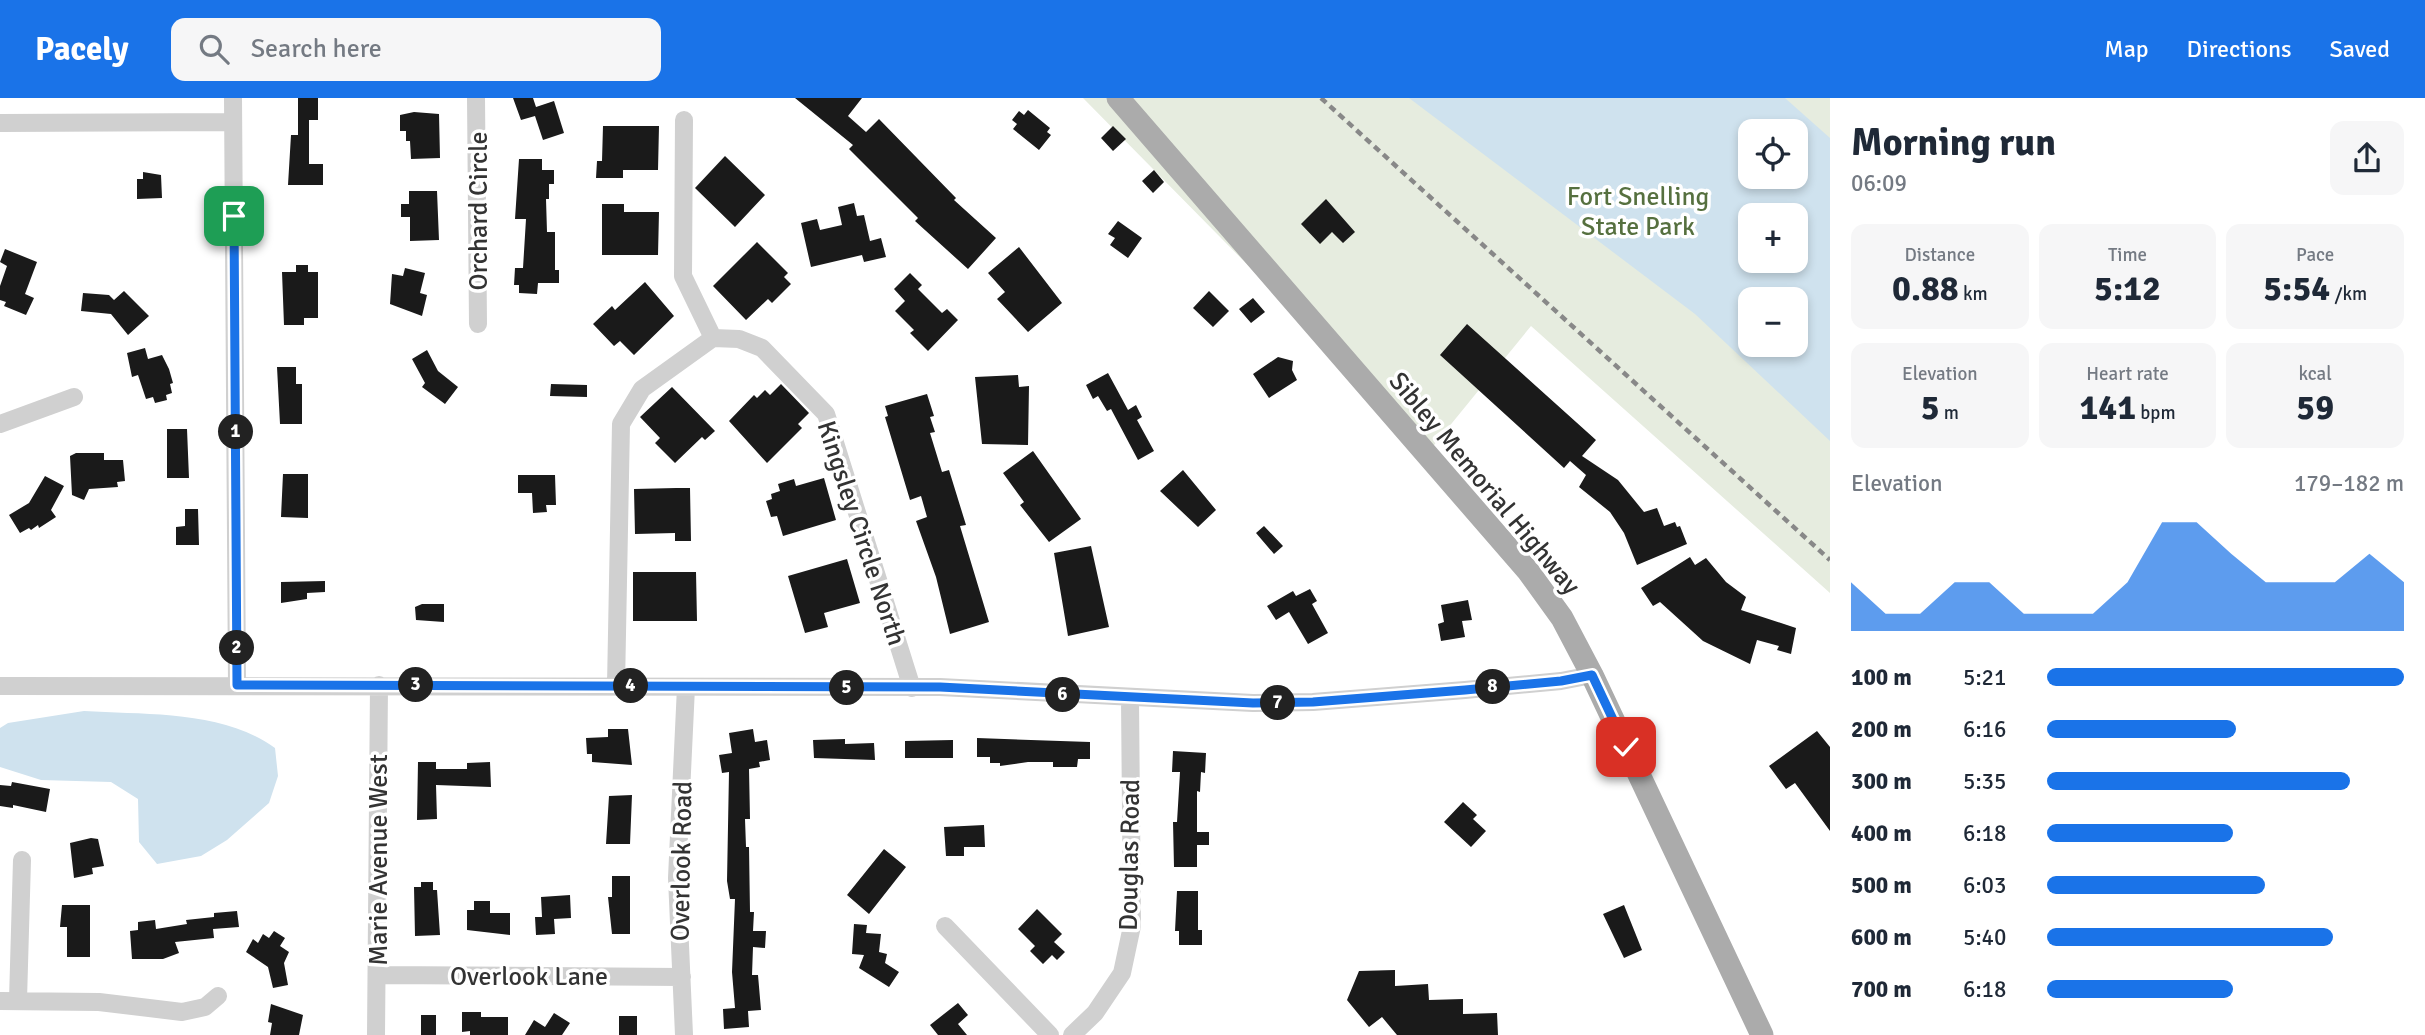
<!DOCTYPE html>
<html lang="en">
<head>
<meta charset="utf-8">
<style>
  :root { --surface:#fff; --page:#f6f6f7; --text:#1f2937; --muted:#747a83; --accent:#1a73e8 }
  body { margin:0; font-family:Signika,sans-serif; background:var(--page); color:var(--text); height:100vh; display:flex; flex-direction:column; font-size:26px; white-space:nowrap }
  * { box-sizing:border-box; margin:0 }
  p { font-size:23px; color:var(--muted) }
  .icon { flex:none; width:38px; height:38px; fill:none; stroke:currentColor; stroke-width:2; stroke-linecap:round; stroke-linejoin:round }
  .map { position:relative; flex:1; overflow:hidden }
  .panel { display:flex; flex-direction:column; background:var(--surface); width:595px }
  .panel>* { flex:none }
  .buttons { position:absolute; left:1738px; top:21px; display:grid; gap:14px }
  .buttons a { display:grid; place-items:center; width:70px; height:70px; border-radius:14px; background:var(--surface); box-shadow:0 4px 10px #0003; font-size:35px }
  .pin { position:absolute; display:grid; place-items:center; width:60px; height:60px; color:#fff; margin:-30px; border-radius:14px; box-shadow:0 4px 10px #0006 }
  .km { position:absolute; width:35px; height:35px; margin:-18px; border-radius:50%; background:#222; color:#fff; font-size:19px; line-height:35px; text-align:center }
  .round { display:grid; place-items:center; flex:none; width:74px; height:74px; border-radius:14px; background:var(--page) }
  .overview { display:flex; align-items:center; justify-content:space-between; height:119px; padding:0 21px }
  h1 { font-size:38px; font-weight:700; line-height:52px }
  .stats { display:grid; grid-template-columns:repeat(3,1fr); gap:10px; height:119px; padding:7px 21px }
  .stats div { display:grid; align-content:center; border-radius:14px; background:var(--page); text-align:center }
  .stats b { font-size:35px; font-weight:700 }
  .stats small { font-size:19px; font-weight:400 }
  .stats p { font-size:19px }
  .chart { height:196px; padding:14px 21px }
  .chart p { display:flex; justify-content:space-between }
  .chart svg { width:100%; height:126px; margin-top:7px; fill:var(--accent); opacity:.7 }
  ul { padding:0 21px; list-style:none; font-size:23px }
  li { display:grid; grid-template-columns:112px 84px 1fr; align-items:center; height:52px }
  li i { height:18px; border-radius:9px; background:var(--accent) }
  header { display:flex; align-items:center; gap:42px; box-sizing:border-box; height:98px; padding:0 35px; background:var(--accent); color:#fff }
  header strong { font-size:33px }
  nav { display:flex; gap:38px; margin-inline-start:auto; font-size:24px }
  .search { width:490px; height:63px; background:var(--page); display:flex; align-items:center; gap:18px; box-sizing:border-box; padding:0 24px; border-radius:14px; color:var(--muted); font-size:26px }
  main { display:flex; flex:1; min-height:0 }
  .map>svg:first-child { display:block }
</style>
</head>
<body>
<header>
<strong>Pacely</strong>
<div class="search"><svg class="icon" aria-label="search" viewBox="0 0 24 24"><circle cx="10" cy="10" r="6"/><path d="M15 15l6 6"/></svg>Search here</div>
<nav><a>Map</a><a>Directions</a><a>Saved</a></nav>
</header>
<main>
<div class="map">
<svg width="1830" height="937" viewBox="0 0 1830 937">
  <rect width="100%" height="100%" fill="#fff"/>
  <path fill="#e6ecdf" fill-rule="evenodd" d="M1083 0H1830V495L1531 228 1430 352ZM1750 33H1796V79H1750ZM1750 117H1796V163H1750ZM1750 201H1796V247H1750Z"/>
  <path fill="#cfe2ee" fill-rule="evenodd" d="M1409 0H1785L1830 40V343L1695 216ZM1750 33H1796V79H1750ZM1750 117H1796V163H1750ZM1750 201H1796V247H1750Z
    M84 613C147 617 222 612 275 650L278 678 269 705 227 742 201 758 157 766 139 744 138 701 111 684 41 682 0 669V630L8 625Z"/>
  <path fill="#1a1a1a" d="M298 0H318V22H309V66H323V87H288L291 37H298Z
    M513 0H533L536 9 554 3 564 35 543 42 535 18 521 22Z
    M795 0H862L848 18 866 34 879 21 956 100 954 102 996 140 968 171 915 123 918 120 849 51 853 47Z
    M1028 12 1050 30 1047 34 1051 37 1039 52 1013 31 1017 26 1012 22 1019 13 1024 17Z
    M414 14 439 16 440 60 411 61 410 43H406V33H400V17Z
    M603 28H659L658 72H623V80H596L597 63H602Z
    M1113 28 1126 41 1113 53 1101 40Z
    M725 58 765 97 735 129 695 90Z
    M519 61H542V72H554V86H549V101H546L547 134H555V172H559V185H538L537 196 519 195V187H514L515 170H523L526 121H515Z
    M1154 72 1164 84 1153 95 1142 83Z
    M143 74 161 77 162 100 137 101V81H143Z
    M409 93H437L439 142 410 143V119H401V106H409Z
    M1326 101 1355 134 1343 145 1332 134 1320 146 1301 126Z
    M854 105 857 118 864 117 870 143 881 140 886 159 864 164 862 157 811 169 801 125 817 121 820 132 842 127 838 109Z
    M602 106H624V114H659L658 157H602Z
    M1118 123 1142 140 1128 160 1110 147 1115 140 1108 136Z
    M757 144 788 175 784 179 791 186 772 205 768 201 746 222 713 188Z
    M1019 149 1062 205 1028 234 997 201 1005 194 988 175Z
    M5 151 37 164 25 196 34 200 26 217 4 208 6 204 0 202V188L7 168 0 164Z
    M296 167H308V174H318V220H304V227H284L282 174H296Z
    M405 170 425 175 420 195 427 197 422 218 390 206 392 176 403 178Z
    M910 175 922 187 918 191 942 215 947 211 958 222 928 253 910 235 914 232 895 213 905 203 894 191Z
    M645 184 674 218 634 257 620 243 614 248 593 226 612 208 615 212Z
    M124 193 149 218 128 237 111 216 81 213 83 195 109 197 114 202Z
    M1209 193 1229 213 1213 229 1193 210Z
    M1253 200 1265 214 1251 225 1239 211Z
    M1467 226 1596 342 1582 358 1618 382 1644 414 1657 410 1664 428 1675 424 1677 429 1680 428 1687 446 1637 467 1624 435 1610 414 1579 389 1586 377 1570 363 1564 370 1440 257Z
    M145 250 148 261 162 257 169 271 173 285 170 286 172 295 166 297 167 302 155 305 153 299 146 301 138 277 132 279 127 255Z
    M427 252 438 273 458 289 445 306 422 289 425 285 412 261Z
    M1278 259 1293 263 1292 272 1297 282 1269 300 1253 276Z
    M277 269H296V286H302V326H280Z
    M1108 275 1128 312 1136 307 1142 319 1137 322 1154 353 1138 362 1111 311 1107 313 1098 298 1093 301 1086 287Z
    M1018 277 1019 289 1029 288 1028 347 982 346 975 279Z
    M551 286 587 287V299L550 298Z
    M781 286 809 315 798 326 802 330 767 365 729 323 754 297 757 300 765 292 770 297Z
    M672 289 715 333 705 342 702 339 675 365 655 345 660 340 640 319Z
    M927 296 934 318 930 319 935 334 930 335 942 374 949 372 966 427 960 428 989 524 950 536 936 479 916 423 927 419 921 398 910 402 885 319 888 318 885 308Z
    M167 331H187L189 380H167Z
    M1033 353 1081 421 1049 444 1020 407 1024 404 1003 375Z
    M76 355H104V362H123L125 383 117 384 118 389 89 391 84 402 72 397 70 358Z
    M1183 372 1216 412 1198 429 1160 393Z
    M283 376H308V420L281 419Z
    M518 377H555L556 407H546L547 414 533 415 532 395H518Z
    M45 378 64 388 51 412 56 419 39 430 38 427 31 432 29 430 20 435 9 417 29 405Z
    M824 380 836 422 783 438 777 418 771 419 766 403 772 401 771 396 780 393 778 386 794 381 796 388Z
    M676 390H690L691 443H675V435L635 436 634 391Z
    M185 411H198L199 447H176V429L185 428Z
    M1264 428 1283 448 1274 456 1256 435Z
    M1091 448 1109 529 1068 538 1054 455Z
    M1690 459 1695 467 1706 460 1726 484 1746 499 1741 512 1796 530 1791 556 1777 552 1779 548 1757 542 1750 566 1703 543 1660 504 1653 508 1641 490Z
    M847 461 860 505 824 515 828 529 805 535 788 478Z
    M633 474H696L697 523H633Z
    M325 483V494L307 495V501L281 505V484Z
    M1310 491 1317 503 1312 506 1328 535 1308 546 1289 514 1276 522 1267 508 1293 493 1296 498Z
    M1468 502 1472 522 1462 523 1465 539 1441 543 1438 526 1444 524 1441 507Z
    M422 506H444V524L416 522 415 509Z
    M608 631H628L632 667 592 664V656H587L586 640 608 639Z
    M753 631 755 644 767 642 770 662 759 664 760 669 749 671 750 721H745L746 749H749L750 814H754L753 833H766L765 850 753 849 752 877H758L761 912 748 913 749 929 724 931 723 911 735 910 732 874 735 801H730L727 783 729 674 722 675 719 657 732 655 729 635Z
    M1817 633 1830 649V733L1795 685 1786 691 1769 668Z
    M977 640 1090 644V661H1078L1077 669H1053V664H1028L1000 668V665H990V659H977Z
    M845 641V646L874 645 875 662 814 660 813 642Z
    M953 642V660H905V643Z
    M1173 653 1206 655 1205 675 1201 674 1200 694 1197 693V734H1209V747H1197V769H1174L1173 724H1177L1180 674H1172Z
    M418 664H436V671H467V665L490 664 491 689 436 687 437 721 417 722Z
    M12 684 50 691 46 714 13 707V710L0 708V687L11 688Z
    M632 697 630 746H606L609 698Z
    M1463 704 1477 717 1473 721 1486 733 1471 749 1444 724Z
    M984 727 985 749H964V758H946L944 729Z
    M91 740 98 741 104 768 92 770 93 776 74 780 70 745Z
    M884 751 906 769 869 816 847 797Z
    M612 778H630V836H612L608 799H612Z
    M421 784H433V792H437L440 837 415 838 414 789H421Z
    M1177 793H1198V832H1202V847H1179V833H1175Z
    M570 797 571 820 554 821 555 836 536 837 535 819H542L541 799Z
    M474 803H490V815H510V837L467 832V812H474Z
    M62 807H90V859H67V829H60Z
    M1624 807 1642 852 1624 860 1603 816Z
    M1037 811 1062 836 1054 844 1065 854 1057 862 1052 857 1043 866 1030 853 1035 848 1018 831Z
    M237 813 239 829 213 831 214 840 175 844 179 855 163 861H132L130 833 138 832V824L155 822 156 831 187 826 186 822 214 819V815Z
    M854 826 867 827 866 835 881 836 879 854 887 856 885 865 899 874 889 889 859 870 864 857 852 856Z
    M274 833 285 840 280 848 289 854 284 865 288 887 273 890 268 869 246 854 253 841 258 845 263 836 269 840Z
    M1395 872V888L1428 886 1429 902 1463 901V916L1497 915 1498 937H1397L1382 919 1369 929 1347 902 1359 873Z
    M958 905 968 917 958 926 967 937H938L930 927Z
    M271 906 303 917 299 937H270L272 925 268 924Z
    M462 914H481V919H508V937H470V933L462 934Z
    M554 915 570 925 562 937H525L534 922 545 929Z
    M421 917H436V937H421Z
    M619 918H637V937H619Z"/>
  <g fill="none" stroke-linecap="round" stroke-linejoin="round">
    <path stroke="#d0d0d0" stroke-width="18" d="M233 0 237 587
      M476 0 478 226
      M684 22 683 178 713 240
      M0 25 233 24
      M0 326 74 299
      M0 588 940 589 1253 605 1313 604 1465 592 1561 583 1592 577
      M616 588 621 326 642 291 713 240 739 241 762 250 826 316 912 590
      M945 828 1050 937
      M377 877 682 879
      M18 902 22 762
      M0 903 99 904 182 914 205 909 218 898
      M376 937 379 587
      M684 937 677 780 686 589
      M1072 937 1095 915 1122 875 1132 828 1130 601"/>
    <path stroke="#ababab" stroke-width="23" d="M1118 0 1528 473 1562 520 1592 577 1762 937"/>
    <path stroke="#888" stroke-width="4.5" stroke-dasharray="7 5" stroke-linecap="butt" d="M1321 0 1830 462"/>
  </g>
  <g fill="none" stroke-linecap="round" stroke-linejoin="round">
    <g stroke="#fff" stroke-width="14">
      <path id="route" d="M234 118 237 587 940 589 1253 605 1313 604 1465 592 1561 583 1592 577 1626 649"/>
    </g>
    <use href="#route" stroke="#1a73e8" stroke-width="9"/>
  </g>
  <g text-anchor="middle" stroke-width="7" stroke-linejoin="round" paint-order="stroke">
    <g font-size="26" fill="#56703f" stroke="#fff">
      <text x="1638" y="107">Fort Snelling<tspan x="1638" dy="30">State Park</tspan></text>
    </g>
    <g font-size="26" fill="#333" stroke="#fff">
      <text transform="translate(478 113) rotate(-90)" y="9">Orchard Circle</text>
      <text transform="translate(1485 385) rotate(50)" y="9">Sibley Memorial Highway</text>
      <text transform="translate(862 435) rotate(72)" y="9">Kingsley Circle North</text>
      <text transform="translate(1129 757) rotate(-89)" y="9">Douglas Road</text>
      <text transform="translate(378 762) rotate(-90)" y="9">Marie Avenue West</text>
      <text transform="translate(681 763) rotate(-89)" y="9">Overlook Road</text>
      <text x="529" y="887">Overlook Lane</text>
    </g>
  </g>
</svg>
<div class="buttons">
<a><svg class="icon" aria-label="locate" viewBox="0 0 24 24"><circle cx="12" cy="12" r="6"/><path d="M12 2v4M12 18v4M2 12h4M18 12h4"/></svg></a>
<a>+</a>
<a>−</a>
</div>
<div class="pin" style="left:234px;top:118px;background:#1e9e55"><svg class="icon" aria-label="arrive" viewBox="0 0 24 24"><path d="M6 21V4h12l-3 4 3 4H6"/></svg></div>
<div class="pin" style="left:1626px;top:649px;background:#d93025"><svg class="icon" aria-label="check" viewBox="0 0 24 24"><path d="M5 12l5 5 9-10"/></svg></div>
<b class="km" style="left:236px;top:334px">1</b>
<b class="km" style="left:237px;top:550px">2</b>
<b class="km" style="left:416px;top:587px">3</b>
<b class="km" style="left:631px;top:588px">4</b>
<b class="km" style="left:847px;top:590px">5</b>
<b class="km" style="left:1063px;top:597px">6</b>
<b class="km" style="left:1278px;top:605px">7</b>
<b class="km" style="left:1493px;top:589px">8</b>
</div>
<section class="panel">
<div class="overview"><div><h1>Morning run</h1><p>06:09</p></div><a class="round"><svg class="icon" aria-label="share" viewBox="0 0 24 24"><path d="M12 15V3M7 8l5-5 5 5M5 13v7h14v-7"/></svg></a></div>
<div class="stats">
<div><p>Distance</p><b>0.88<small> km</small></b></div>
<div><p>Time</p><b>5:12</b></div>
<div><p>Pace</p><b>5:54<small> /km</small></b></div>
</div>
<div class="stats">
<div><p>Elevation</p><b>5<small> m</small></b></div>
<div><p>Heart rate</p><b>141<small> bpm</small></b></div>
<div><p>kcal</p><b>59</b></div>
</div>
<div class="chart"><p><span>Elevation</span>179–182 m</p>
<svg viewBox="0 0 160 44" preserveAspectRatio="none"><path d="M0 44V27L10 38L20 38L30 27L40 27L50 38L60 38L70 38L80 27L90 6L100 6L110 17L120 27L130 27L140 27L150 17L160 27V44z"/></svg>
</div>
<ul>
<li><b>100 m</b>5:21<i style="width:100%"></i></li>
<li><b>200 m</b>6:16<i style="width:53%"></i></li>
<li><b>300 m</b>5:35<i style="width:85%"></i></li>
<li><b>400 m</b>6:18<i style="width:52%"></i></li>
<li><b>500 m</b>6:03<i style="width:61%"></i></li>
<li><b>600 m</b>5:40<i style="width:80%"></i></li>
<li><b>700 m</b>6:18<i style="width:52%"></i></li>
</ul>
</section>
</main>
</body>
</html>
